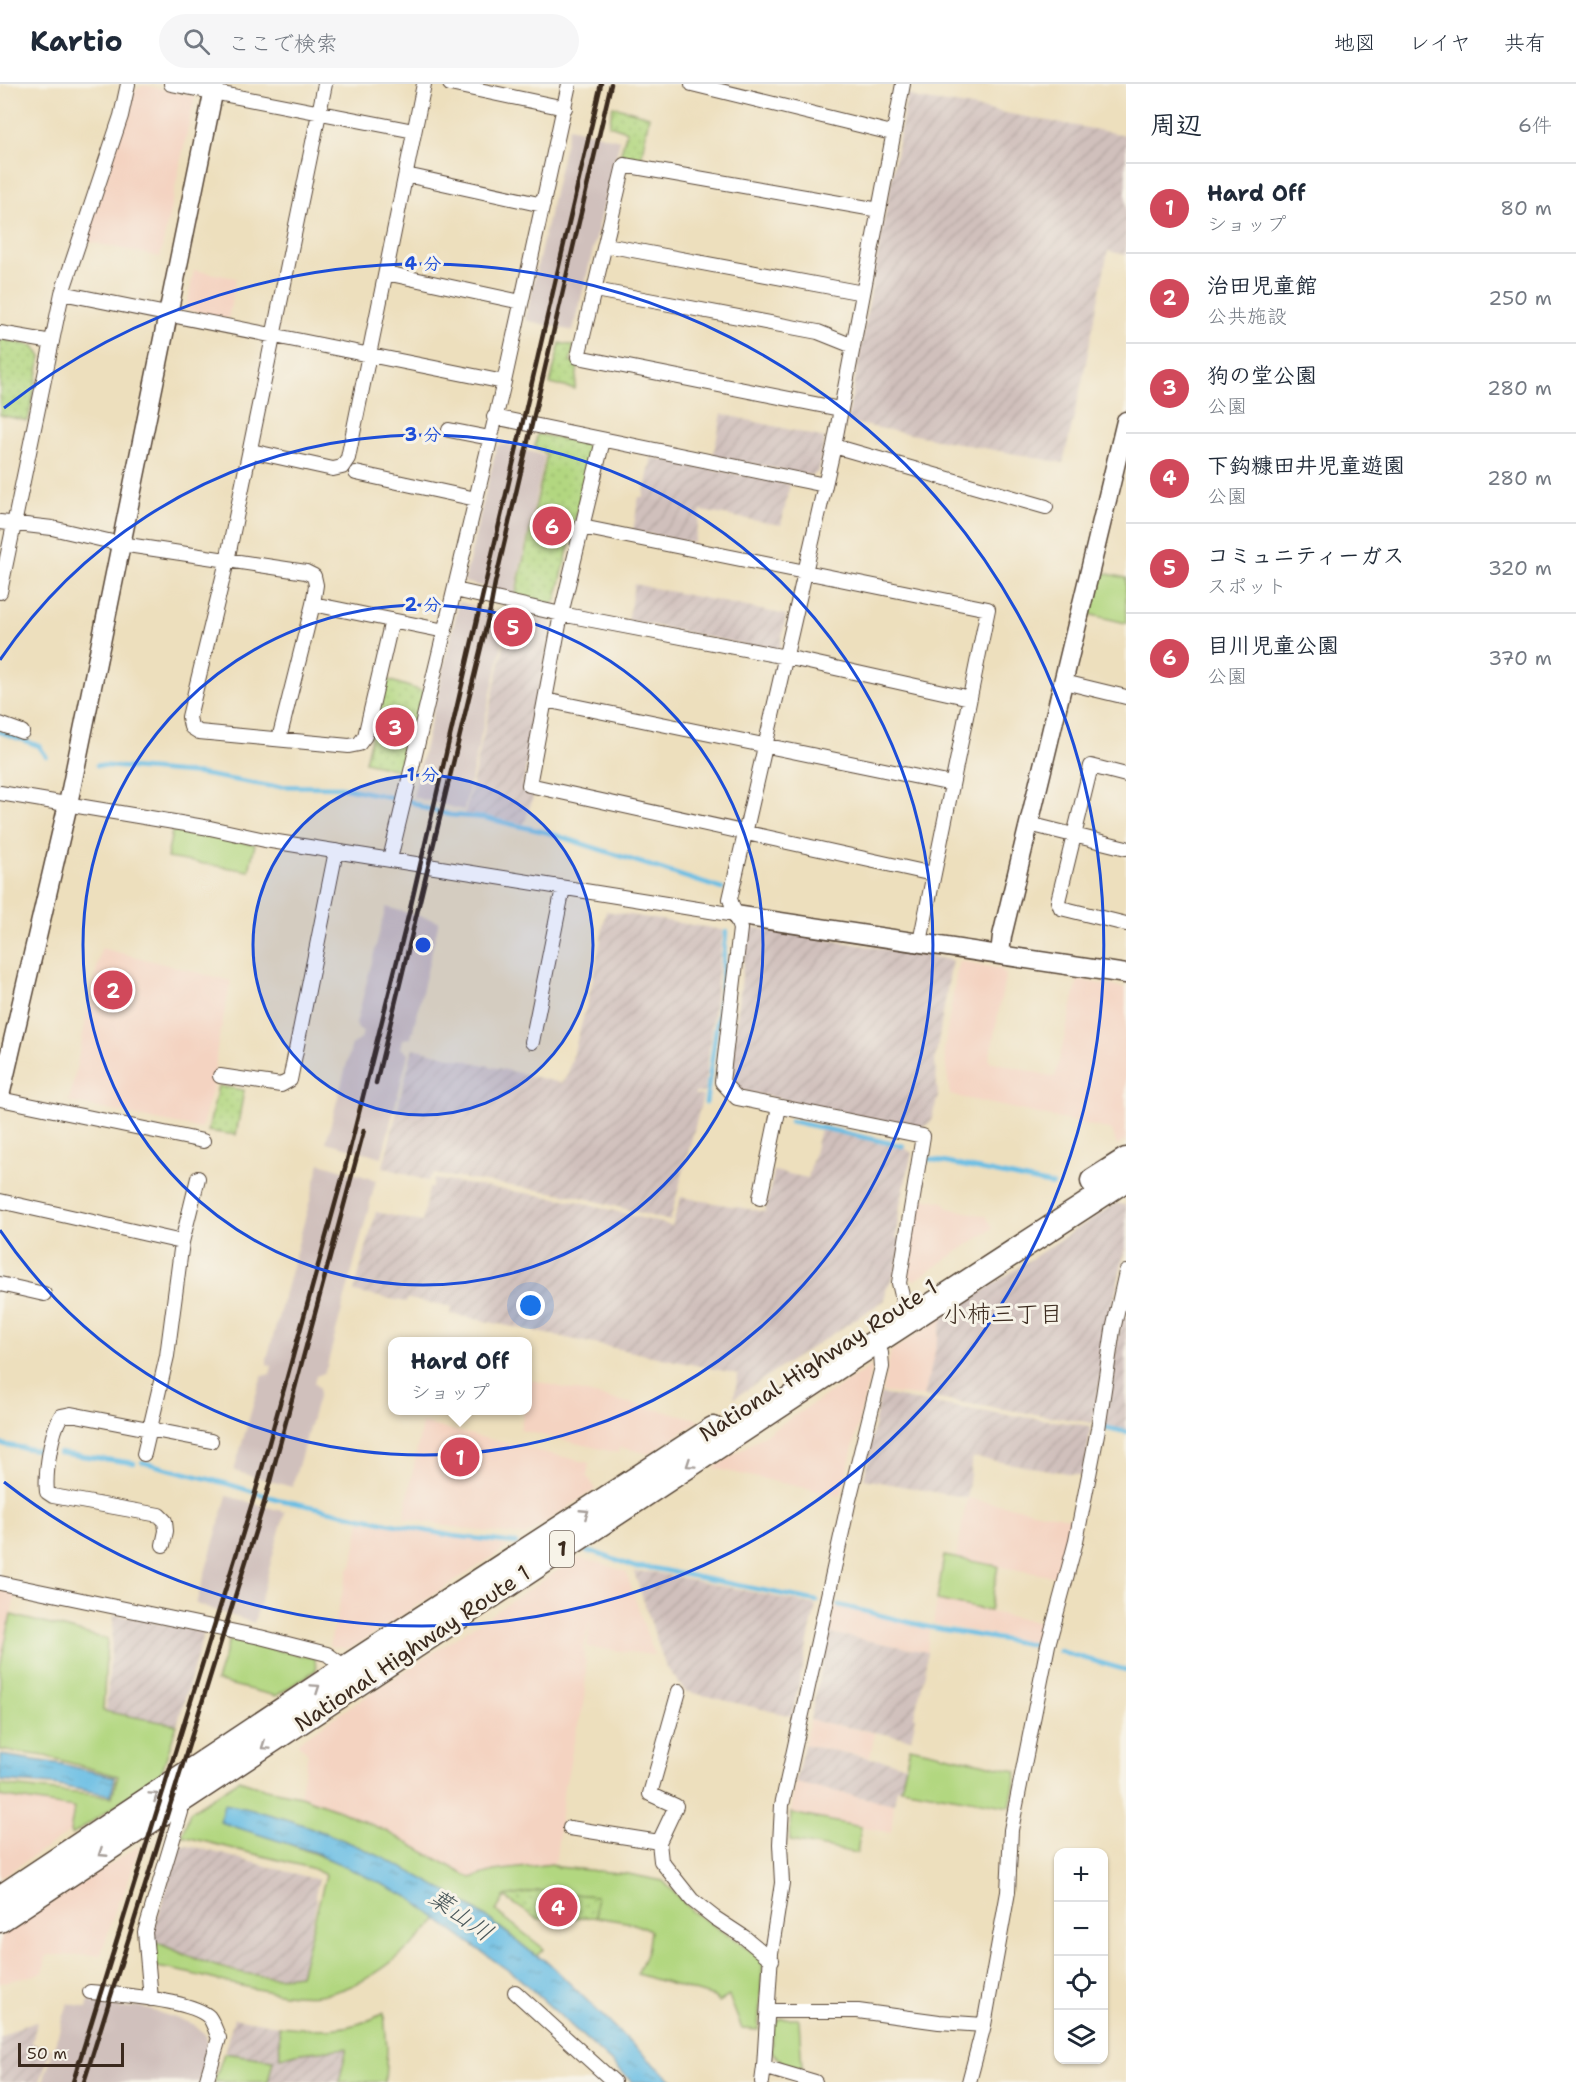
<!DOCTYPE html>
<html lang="ja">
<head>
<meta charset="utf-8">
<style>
	body { margin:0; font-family:"Shantell Sans","Klee One",sans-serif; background:#f6f6f7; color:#1f2937 }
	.controls { position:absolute; right:18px; bottom:18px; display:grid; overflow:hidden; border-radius:12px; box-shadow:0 2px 4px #0004 }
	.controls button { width:54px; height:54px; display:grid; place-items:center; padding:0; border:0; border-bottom:2px solid #e0e1e3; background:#fff; color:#1f2937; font:30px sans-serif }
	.scale { position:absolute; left:18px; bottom:15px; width:106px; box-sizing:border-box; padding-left:6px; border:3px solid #3b2a1e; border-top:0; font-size:16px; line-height:21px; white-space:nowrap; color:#3b2a1e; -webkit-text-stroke:4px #f7f3e8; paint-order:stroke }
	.you { position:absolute; left:531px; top:1222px; width:21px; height:21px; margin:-15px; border:4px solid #fff; border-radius:50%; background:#1a73e8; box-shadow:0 0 0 9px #1a73e833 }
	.badge { display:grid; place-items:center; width:39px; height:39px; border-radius:50%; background:#d1495b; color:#fff; font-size:20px; font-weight:700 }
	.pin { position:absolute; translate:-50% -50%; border:3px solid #fff; box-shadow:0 2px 6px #0006 }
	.popup { position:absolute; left:388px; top:1253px; width:144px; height:78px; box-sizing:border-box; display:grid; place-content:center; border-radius:12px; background:#fff; filter:drop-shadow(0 2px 4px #0005); font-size:20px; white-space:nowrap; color:#747a83 }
	.popup b { font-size:22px; color:#1f2937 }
	.popup::after { content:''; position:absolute; left:50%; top:100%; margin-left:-12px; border:12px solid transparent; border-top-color:#fff }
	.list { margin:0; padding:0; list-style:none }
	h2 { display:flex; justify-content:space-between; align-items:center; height:78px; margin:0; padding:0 24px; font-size:26px }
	h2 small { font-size:20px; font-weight:400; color:#747a83 }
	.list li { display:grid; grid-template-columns:39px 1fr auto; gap:18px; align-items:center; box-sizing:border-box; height:90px; padding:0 24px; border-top:2px solid #e0e1e3 }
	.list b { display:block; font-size:22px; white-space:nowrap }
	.list p { margin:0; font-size:20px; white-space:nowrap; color:#747a83 }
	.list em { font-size:20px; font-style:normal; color:#747a83 }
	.icon { flex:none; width:33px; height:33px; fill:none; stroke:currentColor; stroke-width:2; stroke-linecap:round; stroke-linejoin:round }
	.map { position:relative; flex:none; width:1126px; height:1998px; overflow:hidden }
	header { display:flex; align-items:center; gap:36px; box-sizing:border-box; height:84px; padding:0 30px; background:#fff; border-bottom:2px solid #e0e1e3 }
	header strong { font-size:28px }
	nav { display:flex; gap:33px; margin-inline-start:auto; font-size:21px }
	.search { width:420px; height:54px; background:#f6f6f7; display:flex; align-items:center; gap:15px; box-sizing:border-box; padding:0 21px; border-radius:33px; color:#747a83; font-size:22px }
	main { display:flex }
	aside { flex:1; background:#fff }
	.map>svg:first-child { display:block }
</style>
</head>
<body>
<header>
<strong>Kartio</strong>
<div class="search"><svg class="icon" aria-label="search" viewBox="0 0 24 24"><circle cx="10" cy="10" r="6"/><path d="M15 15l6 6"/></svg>ここで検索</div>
<nav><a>地図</a><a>レイヤ</a><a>共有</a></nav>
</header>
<main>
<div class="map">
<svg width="1126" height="1998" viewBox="0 0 1126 1998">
	<defs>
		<pattern id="industrial-furrows" width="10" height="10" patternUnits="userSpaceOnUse" patternTransform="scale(1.5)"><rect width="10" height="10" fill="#d0c0bc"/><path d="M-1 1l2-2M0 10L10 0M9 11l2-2" fill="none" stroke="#b4a5a1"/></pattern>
		<pattern id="park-dots" width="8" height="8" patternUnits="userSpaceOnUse" patternTransform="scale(1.5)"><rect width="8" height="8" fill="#b2d780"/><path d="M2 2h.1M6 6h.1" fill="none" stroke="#9ab96e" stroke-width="1.8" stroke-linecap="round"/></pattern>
		<pattern id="water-ripples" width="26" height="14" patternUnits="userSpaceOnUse" patternTransform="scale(1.5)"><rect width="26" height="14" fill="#67bde4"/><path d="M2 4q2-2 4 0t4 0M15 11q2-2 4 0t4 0" fill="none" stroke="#569ab8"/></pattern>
	</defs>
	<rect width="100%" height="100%" fill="#f7f3e8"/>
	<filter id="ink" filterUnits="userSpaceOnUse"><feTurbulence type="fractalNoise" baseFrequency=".0167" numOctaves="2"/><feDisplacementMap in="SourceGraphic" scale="12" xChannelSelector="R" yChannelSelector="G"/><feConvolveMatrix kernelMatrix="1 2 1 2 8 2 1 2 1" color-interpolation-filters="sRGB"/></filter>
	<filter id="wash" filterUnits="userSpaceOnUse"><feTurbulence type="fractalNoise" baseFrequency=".008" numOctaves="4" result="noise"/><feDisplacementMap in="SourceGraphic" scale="24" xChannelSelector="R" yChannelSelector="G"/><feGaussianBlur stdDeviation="1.35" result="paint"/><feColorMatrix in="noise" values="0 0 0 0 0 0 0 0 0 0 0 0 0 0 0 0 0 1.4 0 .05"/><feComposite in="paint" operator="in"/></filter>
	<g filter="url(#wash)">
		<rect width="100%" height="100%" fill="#eddfbd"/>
		<!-- built -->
		<path fill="#f4d3c1" d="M 144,1 L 195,12 L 160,173 L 85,157 L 134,7 Z
			M 194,186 L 236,194 L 228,235 L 186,226 Z
			M 101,864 L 231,897 L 217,964 L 214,1000 L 201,1045 L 69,1018 Z
			M 961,877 L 1002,885 L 1002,888 L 1006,889 L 989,977 L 1055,993 L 1078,896 L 1126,904 L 1126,1056 L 1117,1062 L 1112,1046 L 950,1011 L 944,966 L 958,880 Z
			M 922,1114 L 944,1118 L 948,1124 L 986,1132 L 993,1144 L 914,1197 L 908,1191 L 907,1184 L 915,1137 Z
			M 943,1233 L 924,1313 L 882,1308 L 891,1267 Z
			M 873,1281 L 841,1412 L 713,1384 Z
			M 531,1296 L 701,1336 L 649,1370 L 620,1363 L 618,1369 L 520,1346 L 524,1327 L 528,1326 L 528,1311 Z
			M 422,1339 L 589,1379 L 587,1392 L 596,1405 L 525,1452 L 471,1446 L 404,1434 Z
			M 967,1414 L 1074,1435 L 1060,1494 L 956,1474 Z
			M 360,1437 L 509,1462 L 350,1565 L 329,1562 L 349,1483 L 352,1483 Z
			M 577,1474 L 601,1479 L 626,1488 L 654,1571 L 587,1563 L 591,1534 L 584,1563 L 586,1588 L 584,1621 L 576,1647 L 566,1698 L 564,1701 L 556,1775 L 552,1780 L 494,1787 L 471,1794 L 388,1748 L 339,1726 L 300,1712 L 308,1669 L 297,1658 Z
			M 0,1506 L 16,1509 L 0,1579 Z
			M 937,1516 L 1049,1541 L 1044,1560 L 933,1540 Z
			M 835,1522 L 929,1546 L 927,1568 L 829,1549 Z
			M 810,1636 L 875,1649 L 870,1673 L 804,1661 Z
			M 795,1699 L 894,1720 L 891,1749 L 791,1729 Z
			M 0,1712 L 75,1724 L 70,1748 L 0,1794 Z
			M 140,1761 L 122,1815 L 119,1814 L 101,1871 L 50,1871 L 46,1873 L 43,1889 L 0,1899 L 0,1852 Z"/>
		<!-- industrial -->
		<path fill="url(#industrial-furrows)" d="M 907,10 L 918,15 L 961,21 L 1126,51 L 1126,171 L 1108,167 L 1082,298 L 1063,379 L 847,338 Z
			M 722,330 L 825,354 L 818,388 L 812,392 L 713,372 Z
			M 652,373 L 790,400 L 781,441 L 701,427 L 694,459 L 633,447 L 639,413 L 643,413 Z
			M 634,500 L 786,531 L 780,563 L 772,567 L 628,536 Z
			M 522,528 L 547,534 L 551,539 L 523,702 L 532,704 L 533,714 L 524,740 L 487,732 L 465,730 L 506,553 L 517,555 Z
			M 606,827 L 723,846 L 704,1009 L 695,1009 L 695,1011 L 703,1012 L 670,1137 L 577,1112 L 434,1090 L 430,1093 L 428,1097 L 383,1083 L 413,964 L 561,999 L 567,993 L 591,905 Z
			M 751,843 L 952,876 L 935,976 L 938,1013 L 930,1039 L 919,1045 L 738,1006 L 730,994 L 747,848 Z
			M 821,1041 L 905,1060 L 905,1064 L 912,1069 L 900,1121 L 896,1154 L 903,1155 L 896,1187 L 886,1206 L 885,1216 L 734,1314 L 738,1290 L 451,1230 L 452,1223 L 408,1215 L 406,1218 L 354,1208 L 376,1128 L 422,1138 L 429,1104 L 432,1104 L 434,1095 L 576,1117 L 672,1142 L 681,1113 L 765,1128 L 774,1087 L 808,1094 Z
			M 1116,1119 L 1126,1121 L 1126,1161 L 1113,1221 L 1093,1339 L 924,1313 L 943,1233 Z
			M 1121,1232 L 1126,1233 L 1126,1346 L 1103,1341 Z
			M 880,1310 L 980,1327 L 1091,1342 L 1084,1392 L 972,1373 L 967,1414 L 864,1395 Z
			M 634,1488 L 653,1488 L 816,1521 L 792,1632 L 685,1607 L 665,1581 Z
			M 114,1530 L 204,1548 L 177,1641 L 106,1627 Z
			M 829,1549 L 927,1568 L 925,1589 L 914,1632 L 916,1633 L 911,1655 L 810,1636 Z
			M 804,1661 L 907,1681 L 902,1705 L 897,1704 L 894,1720 L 795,1699 Z
			M 179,1761 L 199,1764 L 319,1796 L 315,1810 L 316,1821 L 300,1891 L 288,1893 L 248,1890 L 191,1874 L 152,1856 L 152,1852 Z
			M 234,1934 L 279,1942 L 280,1974 L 301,1969 L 347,1964 L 339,1998 L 268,1998 L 272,1976 L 224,1969 Z
			M 37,1938 L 32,1959 L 51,1965 L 40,1998 L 0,1998 L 0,1954 L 23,1941 Z"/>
		<!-- railway -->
		<path fill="#d0c0bc" d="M 569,43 L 620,56 L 573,247 L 525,236 Z
			M 497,361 L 509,361 L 545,372 L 514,511 L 464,498 Z
			M 459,518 L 509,531 L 464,726 L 413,713 Z
			M 386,823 L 439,837 L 411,954 L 403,955 L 401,964 L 408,970 L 382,1073 L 326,1058 L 352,960 L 361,955 L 363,948 L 358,945 L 356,940 Z
			M 320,1079 L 376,1096 L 327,1282 L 324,1289 L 316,1292 L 314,1299 L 319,1304 L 319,1310 L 292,1403 L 234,1387 L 260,1297 L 262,1292 L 270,1290 L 272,1282 L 267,1280 L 267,1275 Z
			M 227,1412 L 285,1428 L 254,1539 L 196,1520 Z
			M 89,1916 L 122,1924 L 138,1922 L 191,1939 L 206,1951 L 208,1969 L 199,1998 L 43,1998 L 68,1919 L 87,1924 Z"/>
		<!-- grass -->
		<path fill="#b2d780" stroke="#76804f" stroke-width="1.5" d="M 1099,488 L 1126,494 L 1126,539 L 1088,530 Z
			M 172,747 L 255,760 L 249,787 L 167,774 Z
			M 944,1472 L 998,1482 L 990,1527 L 937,1516 Z
			M 11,1531 L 107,1555 L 103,1627 L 177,1641 L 161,1690 L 72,1751 L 70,1748 L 74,1724 L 0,1712 L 0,1701 L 112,1713 L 118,1692 L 45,1672 L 0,1666 L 0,1583 Z
			M 229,1556 L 315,1574 L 316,1586 L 276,1612 L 216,1597 Z
			M 910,1663 L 1017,1687 L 1010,1723 L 901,1704 Z
			M 239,1696 L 266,1705 L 300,1712 L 339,1726 L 388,1748 L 471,1794 L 494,1787 L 552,1780 L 558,1783 L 628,1790 L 663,1797 L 693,1828 L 763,1875 L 758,1946 L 742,1945 L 729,1912 L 719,1918 L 714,1913 L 637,1890 L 647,1868 L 650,1847 L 632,1839 L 596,1833 L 596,1814 L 538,1807 L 504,1814 L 496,1827 L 544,1865 L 536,1872 C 515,1855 493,1837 470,1822 C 397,1777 309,1735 224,1720 L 221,1738 L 289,1760 L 349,1783 L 409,1813 L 438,1835 C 407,1868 366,1905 319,1911 C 290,1914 257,1905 228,1899 C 204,1893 181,1886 156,1883 L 152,1856 C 197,1877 250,1899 300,1891 L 326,1791 L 311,1784 L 182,1752 L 190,1728 Z
			M 791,1729 L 861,1743 L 857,1769 L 790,1757 Z
			M 384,1929 L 387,1964 L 385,1998 L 339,1998 L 347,1964 L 301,1969 L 280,1974 L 279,1942 C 318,1946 348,1949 384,1929 Z
			M 781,1934 L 798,1934 L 799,1936 L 802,1985 L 784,1980 L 771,1967 L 774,1940 Z
			M 224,1969 L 273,1976 L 268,1998 L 214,1998 Z"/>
		<!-- park -->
		<path fill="url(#park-dots)" stroke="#76804f" stroke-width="1.5" d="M 613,22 L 649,32 L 641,76 L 620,72 L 627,47 L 609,41 Z
			M 0,255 L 34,262 L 41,273 L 28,337 L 0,331 Z
			M 560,259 L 574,262 L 570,278 L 578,281 L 575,305 L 550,300 Z
			M 537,350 L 588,360 L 592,365 L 556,516 L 551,520 L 515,513 L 547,371 L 535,363 Z
			M 385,595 L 425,608 L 406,688 L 365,678 Z
			M 218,1002 L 244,1006 L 236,1051 L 208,1047 Z
			M 538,1807 L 596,1812 L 596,1833 L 537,1835 L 504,1813 Z"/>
		<!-- water -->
		<path fill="url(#water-ripples)" stroke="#517481" stroke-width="1.5" d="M 0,1671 L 61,1680 L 115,1693 L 111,1711 L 53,1701 L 0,1697 Z
			M 224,1720 C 308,1735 399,1777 471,1823 C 494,1838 515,1855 536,1872 L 548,1878 L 625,1954 L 674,1998 L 633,1998 L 519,1894 L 447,1843 L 409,1813 L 314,1768 L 220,1738 Z"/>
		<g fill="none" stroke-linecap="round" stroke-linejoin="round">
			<!-- stream -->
			<path stroke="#67bde4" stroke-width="4.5" d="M 0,648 L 39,662 L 46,672
				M 97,681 L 200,690 L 269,702 L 341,703 L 399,715
				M 410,717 L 424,724 L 450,731 L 485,734 L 549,749 L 722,805
				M 706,1019 L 719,923 L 726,848
				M 791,1037 L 903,1062
				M 929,1075 L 1053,1101
				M 1104,1343 L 1126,1348
				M 0,1360 L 43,1367
				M 59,1369 L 134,1379
				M 142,1378 L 228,1400 L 277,1415 L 392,1440 L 453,1452 L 516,1459
				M 587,1468 L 594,1468 L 635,1483 L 653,1484 L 817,1517
				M 839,1521 L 928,1543 L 1040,1562
				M 1059,1567 L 1126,1586"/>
		</g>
	</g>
	<g filter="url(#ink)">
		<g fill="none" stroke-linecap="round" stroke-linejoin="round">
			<defs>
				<path id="minor" d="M 171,0 L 414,47
					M 325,0 L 227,477 L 189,633 L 191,643 L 199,648 L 349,662 L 359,660 L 365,652 L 392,536
					M 450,0 L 565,24
					M 692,0 L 892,49
					M 903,0 L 834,362 L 730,815 L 740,845 L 722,998 L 737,1014 L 923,1052 L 899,1199 L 904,1220
					M 406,91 L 543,121
					M 606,161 L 863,209
					M 386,189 L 521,218
					M 595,206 L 818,248 L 853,262
					M 62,209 L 504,298
					M 0,249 L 52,258
					M 840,325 L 578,273 L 624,81 L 879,126
					M 494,333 L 825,401
					M 449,346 L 490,354
					M 603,356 L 561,530 L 529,701 L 933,790
					M 834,362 L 1046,423
					M 251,367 L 333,385 L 342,383 L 348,374 L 424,0
					M 356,389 L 476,415
					M 0,438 L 52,444 L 121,460 L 306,488 L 314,492 L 316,501 L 313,520 L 279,655
					M 582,443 L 988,525 L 920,858
					M 455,506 L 561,530 L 786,573 L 970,614
					M 0,508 L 62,209 L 121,32 L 128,0
					M 313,520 L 445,547
					M 1064,598 L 1126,613
					M 545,616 L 952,700
					M 0,640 L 22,648
					M 1126,691 L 1091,682 L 1058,817 L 1061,824 L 1126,840
					M 0,709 L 210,744 L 265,756 L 735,831
					M 1029,740 L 1126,764
					M 390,775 L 504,298 L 569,0
					M 532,958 L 563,804
					M 220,992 L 281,1001 L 290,996 L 336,767
					M 0,1015 L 203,1057
					M 760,1114 L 779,1023
					M 0,1117 L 182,1158 L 167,1272 L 144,1370
					M 182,1158 L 198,1094
					M 0,1200 L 44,1210
					M 163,1461 L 166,1447 L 165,1437 L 159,1431 L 53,1412 L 47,1408 C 45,1389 51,1348 61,1332 L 71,1330 L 211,1357
					M 0,1499 L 260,1553 L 327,1570 L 349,1586
					M 679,1607 L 650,1710 L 676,1722 L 659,1758 L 661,1777 L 692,1816 L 715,1834 L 744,1853 L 772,1876
					M 570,1744 L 659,1758
					M 90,1908 C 116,1910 192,1916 209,1933 C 213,1938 216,1948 219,1954 L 206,1998
					M 515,1908 L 614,1998
					M 151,1915 L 145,1848 L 181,1728 L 178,1720
					M 768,1927 L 858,1927 L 939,1938 L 984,1941
					M 764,1983 L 815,1998
					M 762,1998 L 764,1983 L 771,1869 L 782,1799 L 780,1760 L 782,1721 L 849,1416 L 882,1283 L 881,1269 L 874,1259
					M 969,1998 L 984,1941 L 1008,1808 L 1011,1746 L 1048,1561 L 1076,1457 L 1098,1345 L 1113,1246 L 1126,1188"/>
				<path id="tertiary" d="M 735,831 L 1126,890
					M 1000,870 L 1002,852 L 1126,337
					M 0,1012 L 68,720 L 215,0"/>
				<path id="trunk" d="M 1093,1097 L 1126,1076
					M 0,1814 L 347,1583 L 713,1345
					M 0,1836 L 874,1259 L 1126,1095"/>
			</defs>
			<!-- minor casing -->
			<use href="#minor" stroke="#564536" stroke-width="16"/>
			<!-- tertiary casing -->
			<use href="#tertiary" stroke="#564536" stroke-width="21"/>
			<!-- trunk casing -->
			<use href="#trunk" stroke="#564536" stroke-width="27"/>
			<!-- minor -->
			<use href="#minor" stroke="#fff" stroke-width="14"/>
			<!-- tertiary -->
			<use href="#tertiary" stroke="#fff" stroke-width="18"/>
			<!-- trunk -->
			<use href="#trunk" stroke="#fff" stroke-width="24"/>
			<!-- rail -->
			<path stroke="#3b2a1e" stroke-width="4.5" d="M 376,999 L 490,526 L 495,499 L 611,0
				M 73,1998 L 254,1413 L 345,1084 L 410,825 L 601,0
				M 84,1998 L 265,1416 L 364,1046"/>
		</g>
		<!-- one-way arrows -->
		<defs><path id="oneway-chevron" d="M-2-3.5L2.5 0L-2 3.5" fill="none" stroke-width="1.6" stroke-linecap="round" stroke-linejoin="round" transform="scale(1.5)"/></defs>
		<g stroke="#a79f9a">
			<use href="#oneway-chevron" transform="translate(690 1380) rotate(146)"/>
			<use href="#oneway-chevron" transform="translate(585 1429) rotate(-33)"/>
			<use href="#oneway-chevron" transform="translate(316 1604) rotate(-34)"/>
			<use href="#oneway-chevron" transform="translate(265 1662) rotate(146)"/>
			<use href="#oneway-chevron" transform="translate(154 1712) rotate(-34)"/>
			<use href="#oneway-chevron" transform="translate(102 1769) rotate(147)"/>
		</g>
	</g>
	<!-- distance rings -->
	<circle cx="423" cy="861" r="170" fill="#1d4ed8" fill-opacity=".12"/>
	<g fill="none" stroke="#1d4ed8" stroke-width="3">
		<circle cx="423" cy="861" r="170"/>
		<circle cx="423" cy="861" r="340"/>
		<path d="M0 576A510 510 0 1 1 0 1146"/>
		<path d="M4 324A681 681 0 1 1 4 1398"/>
	</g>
	<g text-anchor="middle" stroke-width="6" stroke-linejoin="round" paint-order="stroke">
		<!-- shield labels -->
		<rect fill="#f7f3e8" stroke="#73665b" stroke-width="1.5" x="550" y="1447" width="24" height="36" rx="4.5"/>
		<g font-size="21" font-weight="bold" fill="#3b2a1e">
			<text x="562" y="1472">1</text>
		</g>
		<!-- street labels -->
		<g font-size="22" fill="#3b2a1e" stroke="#f7f3e8">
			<text transform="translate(818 1276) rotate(-33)" y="8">National Highway Route 1</text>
			<text transform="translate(412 1564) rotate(-34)" y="8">National Highway Route 1</text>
		</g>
		<!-- neighbourhood labels -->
		<g font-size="24" fill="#3b2a1e" stroke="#f7f3e8">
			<text x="1003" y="1238">小柿三丁目</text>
		</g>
		<!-- water labels -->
		<g font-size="24" font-style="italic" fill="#485659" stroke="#f7f3e8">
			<text transform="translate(461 1831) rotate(35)" y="8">葉山川</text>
		</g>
	</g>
	<circle cx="423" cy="861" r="9" fill="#1d4ed8" stroke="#f7f3e8" stroke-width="3"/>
	<g font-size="18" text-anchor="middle" font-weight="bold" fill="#1d4ed8" stroke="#f7f3e8" stroke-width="6" stroke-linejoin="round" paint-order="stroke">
		<text x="423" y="186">4 分</text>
		<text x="423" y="357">3 分</text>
		<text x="423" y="527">2 分</text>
		<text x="423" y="697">1 分</text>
	</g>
</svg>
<div class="controls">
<button>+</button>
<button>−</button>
<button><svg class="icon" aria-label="locate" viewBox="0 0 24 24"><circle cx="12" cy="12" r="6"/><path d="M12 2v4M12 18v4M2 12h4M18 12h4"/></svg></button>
<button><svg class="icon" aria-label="layers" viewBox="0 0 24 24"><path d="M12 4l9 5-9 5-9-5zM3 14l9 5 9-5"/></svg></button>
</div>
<div class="scale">50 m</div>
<div class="you"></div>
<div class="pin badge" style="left:460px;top:1373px">1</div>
<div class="popup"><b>Hard Off</b>ショップ</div>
<div class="pin badge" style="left:113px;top:906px">2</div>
<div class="pin badge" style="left:395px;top:643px">3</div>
<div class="pin badge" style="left:558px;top:1823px">4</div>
<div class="pin badge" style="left:513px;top:543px">5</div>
<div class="pin badge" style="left:552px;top:442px">6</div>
</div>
<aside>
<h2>周辺<small>6件</small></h2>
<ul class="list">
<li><span class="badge">1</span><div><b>Hard Off</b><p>ショップ</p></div><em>80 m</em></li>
<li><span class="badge">2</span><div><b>治田児童館</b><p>公共施設</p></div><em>250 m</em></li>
<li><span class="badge">3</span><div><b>狗の堂公園</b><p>公園</p></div><em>280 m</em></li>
<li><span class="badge">4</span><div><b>下鈎糠田井児童遊園</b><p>公園</p></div><em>280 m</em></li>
<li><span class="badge">5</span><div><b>コミュニティーガス</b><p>スポット</p></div><em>320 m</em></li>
<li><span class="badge">6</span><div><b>目川児童公園</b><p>公園</p></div><em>370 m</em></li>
</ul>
</aside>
</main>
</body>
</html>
